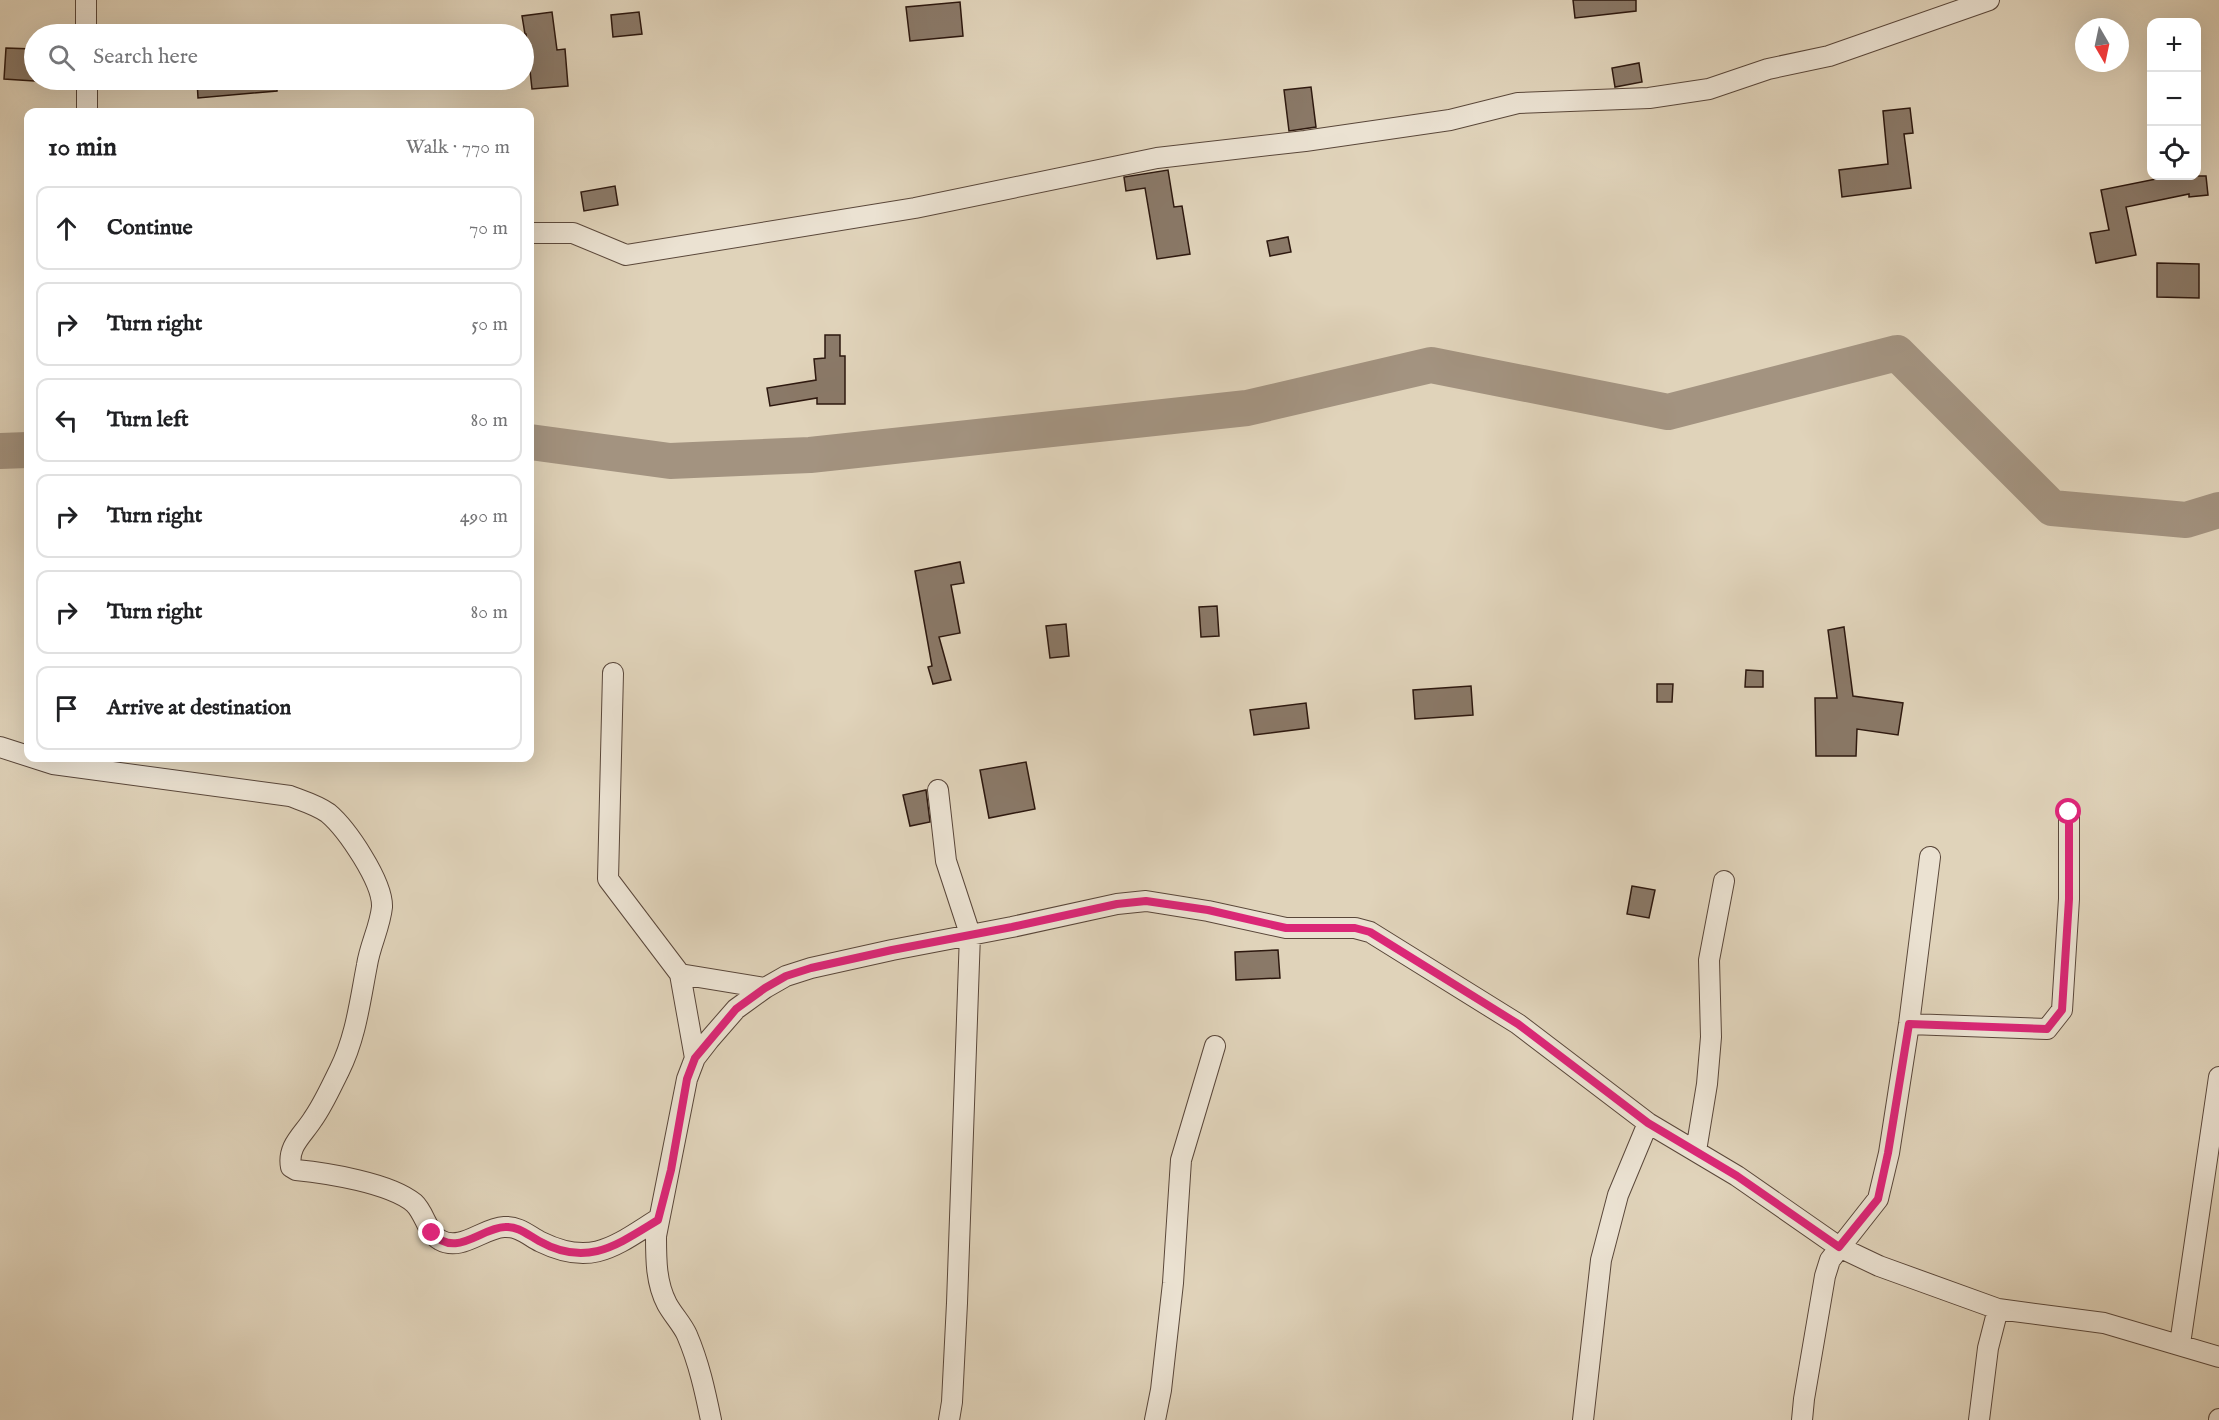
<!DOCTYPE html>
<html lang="en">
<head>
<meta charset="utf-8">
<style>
	body { margin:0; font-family:"IM FELL English",serif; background:#f2f2f2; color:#202124 }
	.controls { position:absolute; right:18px; top:18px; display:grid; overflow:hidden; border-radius:12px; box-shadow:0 6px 24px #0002 }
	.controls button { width:54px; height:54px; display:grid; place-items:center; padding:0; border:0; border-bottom:2px solid #e0e0e0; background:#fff; color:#202124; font:30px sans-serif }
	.compass { position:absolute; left:2075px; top:18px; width:54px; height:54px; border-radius:50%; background:#fff; box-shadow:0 6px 24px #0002; rotate:171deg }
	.stop { position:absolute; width:18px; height:18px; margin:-14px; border:4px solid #db2777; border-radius:50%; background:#fff }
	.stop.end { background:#db2777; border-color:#fff; box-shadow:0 2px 6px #0008 }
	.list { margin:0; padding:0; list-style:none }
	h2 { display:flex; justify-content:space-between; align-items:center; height:78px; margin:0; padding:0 24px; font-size:26px }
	h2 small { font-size:20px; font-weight:400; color:#757577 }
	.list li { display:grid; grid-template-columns:39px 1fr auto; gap:18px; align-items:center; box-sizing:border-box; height:84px; margin:0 12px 12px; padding:0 12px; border:2px solid #e0e0e0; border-radius:12px }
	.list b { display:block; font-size:22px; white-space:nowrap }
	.list em { font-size:20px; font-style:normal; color:#757577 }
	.icon { flex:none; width:33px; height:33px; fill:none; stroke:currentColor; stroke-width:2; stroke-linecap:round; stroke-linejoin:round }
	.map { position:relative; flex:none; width:2219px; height:1420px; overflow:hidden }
	.search { position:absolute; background:#fff; box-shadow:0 6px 24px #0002; left:24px; top:24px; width:510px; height:66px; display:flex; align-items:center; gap:15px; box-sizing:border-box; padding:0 21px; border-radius:33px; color:#757577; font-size:22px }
	.panel { position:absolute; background:#fff; box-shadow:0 6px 24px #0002; left:24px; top:108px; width:510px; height:654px; border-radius:12px }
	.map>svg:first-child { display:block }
</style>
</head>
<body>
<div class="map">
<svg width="2219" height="1420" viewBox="0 0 2219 1420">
	<rect width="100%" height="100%" fill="#e0d3ba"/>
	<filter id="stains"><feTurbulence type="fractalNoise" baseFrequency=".00333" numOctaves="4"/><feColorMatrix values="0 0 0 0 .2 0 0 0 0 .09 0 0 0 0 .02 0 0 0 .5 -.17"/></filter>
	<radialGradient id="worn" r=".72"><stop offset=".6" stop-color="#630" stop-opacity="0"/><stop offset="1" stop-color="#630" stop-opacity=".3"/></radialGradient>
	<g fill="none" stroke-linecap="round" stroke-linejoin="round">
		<!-- river -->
		<path stroke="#a39380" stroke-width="36" d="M 530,442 L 670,461 L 810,455 L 1247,408 L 1431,365 L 1668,412 L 1897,353 L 2052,508 L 2186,520 L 2219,510
			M 0,451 L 28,450"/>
	</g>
	<!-- building -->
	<path fill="#8a7968" stroke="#2d180f" stroke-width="1.5" d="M 1573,0 L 1636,0 L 1636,11 L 1575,18 Z
		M 960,2 L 963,36 L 910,41 L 906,7 Z
		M 552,12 L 557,50 L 565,49 L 568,86 L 532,89 L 526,34 L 525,34 L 522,16 Z
		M 639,12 L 642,34 L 613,37 L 611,15 Z
		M 6,48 L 34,49 L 34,81 L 4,79 Z
		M 1639,63 L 1642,82 L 1615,87 L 1612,68 Z
		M 197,80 L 277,80 L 277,91 L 198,98 Z
		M 1311,87 L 1316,127 L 1289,131 L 1284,90 Z
		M 1910,108 L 1913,133 L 1904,134 L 1911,188 L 1842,197 L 1839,170 L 1888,164 L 1883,111 Z
		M 1168,170 L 1174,207 L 1182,206 L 1190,254 L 1157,259 L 1145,188 L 1126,191 L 1124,177 Z
		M 2171,176 L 2206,176 L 2208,195 L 2189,197 L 2189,194 L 2126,207 L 2136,255 L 2096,263 L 2090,233 L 2109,230 L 2101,190 Z
		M 615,186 L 618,205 L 584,211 L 581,192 Z
		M 1288,237 L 1291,252 L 1270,256 L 1267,241 Z
		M 2157,263 L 2199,264 L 2199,298 L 2157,297 Z
		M 825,335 L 840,335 L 840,356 L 845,356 L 845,404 L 817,404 L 817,398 L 770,406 L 767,388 L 816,380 L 814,359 L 825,358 Z
		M 960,562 L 964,583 L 951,585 L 960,633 L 939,637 L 951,680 L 933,684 L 928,667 L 932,666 L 915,571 Z
		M 1217,606 L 1219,636 L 1201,637 L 1199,607 Z
		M 1066,624 L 1069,656 L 1050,658 L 1046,626 Z
		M 1844,627 L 1853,696 L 1903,703 L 1898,735 L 1857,729 L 1856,756 L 1816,756 L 1815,698 L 1837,698 L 1828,630 Z
		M 1746,670 L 1763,671 L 1763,687 L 1745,687 Z
		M 1657,684 L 1673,684 L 1672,702 L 1657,702 Z
		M 1471,686 L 1473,715 L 1415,719 L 1413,690 Z
		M 1306,703 L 1309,728 L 1254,735 L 1250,710 Z
		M 1026,762 L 1035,809 L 989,818 L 980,770 Z
		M 926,790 L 930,822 L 910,826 L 903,795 Z
		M 1632,886 L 1655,890 L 1649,918 L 1627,914 Z
		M 1278,950 L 1280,978 L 1236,980 L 1235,952 Z"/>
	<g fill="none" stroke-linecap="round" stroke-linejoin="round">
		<defs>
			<path id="minor" d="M 86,0 L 86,34
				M 87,80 L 87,112
				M 530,233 L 573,233 L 626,255 L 915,208 L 1157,158 L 1305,141 L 1450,120 L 1518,103 L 1649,98 L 1709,89 L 1768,69 L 1829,56 L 1989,0
				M 613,673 L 608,879 L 680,974 L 695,1058
				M 0,747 L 53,764 L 290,796 C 303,801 317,805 328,813 C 347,829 383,882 382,907 C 380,927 370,945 367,965 C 360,1001 356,1037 339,1071 C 331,1087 323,1105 313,1119 C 303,1135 287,1146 291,1167 L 296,1170 C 327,1173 390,1183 414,1203 C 425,1213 427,1233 440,1240 C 461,1252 483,1228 504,1227 C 519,1226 529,1236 541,1242 C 592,1267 615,1246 658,1219
				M 938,790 L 946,861 L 970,934 L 957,1303 L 952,1402 L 949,1420
				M 680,974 L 765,988
				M 1909,1024 L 2047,1029 L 2062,1010 L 2069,899 L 2069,812
				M 1696,1151 L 1707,1084 L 1711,1037 L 1709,960 L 1724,881
				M 2180,1344 L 2219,1077
				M 711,1420 C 705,1391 699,1363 687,1335 C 682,1324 673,1315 667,1304 C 656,1283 656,1260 656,1236 L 687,1079 L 695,1058 L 709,1040 L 736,1009 L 765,988 L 786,976 L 811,968 L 892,950 L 1012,927 L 1117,904 L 1146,901 L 1208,911 L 1286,928 L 1355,928 L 1370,932 L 1518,1024 L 1648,1123 L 1737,1176 L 1839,1247 L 1879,1266 L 1998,1309 L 2104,1323 L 2219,1357
				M 1155,1420 L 1161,1390 L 1173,1283 L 1181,1160 L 1215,1046
				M 1583,1420 L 1601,1260 L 1618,1195 L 1648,1123
				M 1802,1420 L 1804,1399 L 1825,1276 L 1830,1260 L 1878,1199 L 1889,1153 L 1909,1024 L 1930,857
				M 1979,1420 L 1988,1348 L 1998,1309
				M 2219,1420 L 2219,1419"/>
		</defs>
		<!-- minor casing -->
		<use href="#minor" stroke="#5a473a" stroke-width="22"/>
		<!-- minor -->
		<use href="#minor" stroke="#ebe2d2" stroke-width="20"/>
	</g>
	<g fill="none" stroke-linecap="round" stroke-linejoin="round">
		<!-- route -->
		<path stroke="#db2777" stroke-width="8" d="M 432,1233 C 456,1259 480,1228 505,1227 C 518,1226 528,1235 539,1241 C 587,1268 617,1245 658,1220 L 671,1170 L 687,1079 L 695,1058 L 736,1009 L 765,988 L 786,976 L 811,968 L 892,950 L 1012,927 L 1117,904 L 1146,901 L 1208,910 L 1286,928 L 1355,928 L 1370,932 L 1518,1024 L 1648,1123 L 1737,1176 L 1839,1247 L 1878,1199 L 1888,1153 L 1909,1024 L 2047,1029 L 2062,1010 L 2069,899 L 2069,812"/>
	</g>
	<rect width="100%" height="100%" filter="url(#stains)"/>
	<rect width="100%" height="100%" fill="url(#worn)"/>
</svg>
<div class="controls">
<button>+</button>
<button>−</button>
<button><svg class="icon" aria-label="locate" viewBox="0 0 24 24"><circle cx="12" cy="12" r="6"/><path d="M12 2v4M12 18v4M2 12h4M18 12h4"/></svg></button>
</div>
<svg class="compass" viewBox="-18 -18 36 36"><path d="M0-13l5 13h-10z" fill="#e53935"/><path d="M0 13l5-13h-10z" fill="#757577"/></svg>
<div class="stop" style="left:2069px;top:812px"></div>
<div class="stop end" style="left:432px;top:1233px"></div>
<div class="search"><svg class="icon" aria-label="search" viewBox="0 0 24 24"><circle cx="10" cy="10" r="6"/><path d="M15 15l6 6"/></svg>Search here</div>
<section class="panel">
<h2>10 min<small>Walk · 770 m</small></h2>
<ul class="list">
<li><svg class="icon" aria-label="ahead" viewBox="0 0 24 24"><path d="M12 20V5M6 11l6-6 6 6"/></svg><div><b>Continue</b></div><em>70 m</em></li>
<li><svg class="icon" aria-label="right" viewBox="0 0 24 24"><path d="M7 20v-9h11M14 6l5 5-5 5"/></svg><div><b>Turn right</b></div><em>50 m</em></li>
<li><svg class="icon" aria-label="left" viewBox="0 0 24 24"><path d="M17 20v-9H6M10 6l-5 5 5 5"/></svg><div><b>Turn left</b></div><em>80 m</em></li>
<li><svg class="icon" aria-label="right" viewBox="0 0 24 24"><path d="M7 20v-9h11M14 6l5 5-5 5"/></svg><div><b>Turn right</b></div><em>490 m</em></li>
<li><svg class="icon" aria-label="right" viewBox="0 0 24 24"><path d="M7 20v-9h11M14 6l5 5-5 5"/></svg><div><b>Turn right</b></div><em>80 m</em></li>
<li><svg class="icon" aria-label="arrive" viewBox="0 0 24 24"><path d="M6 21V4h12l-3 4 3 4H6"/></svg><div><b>Arrive at destination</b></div></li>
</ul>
</section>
</div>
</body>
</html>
